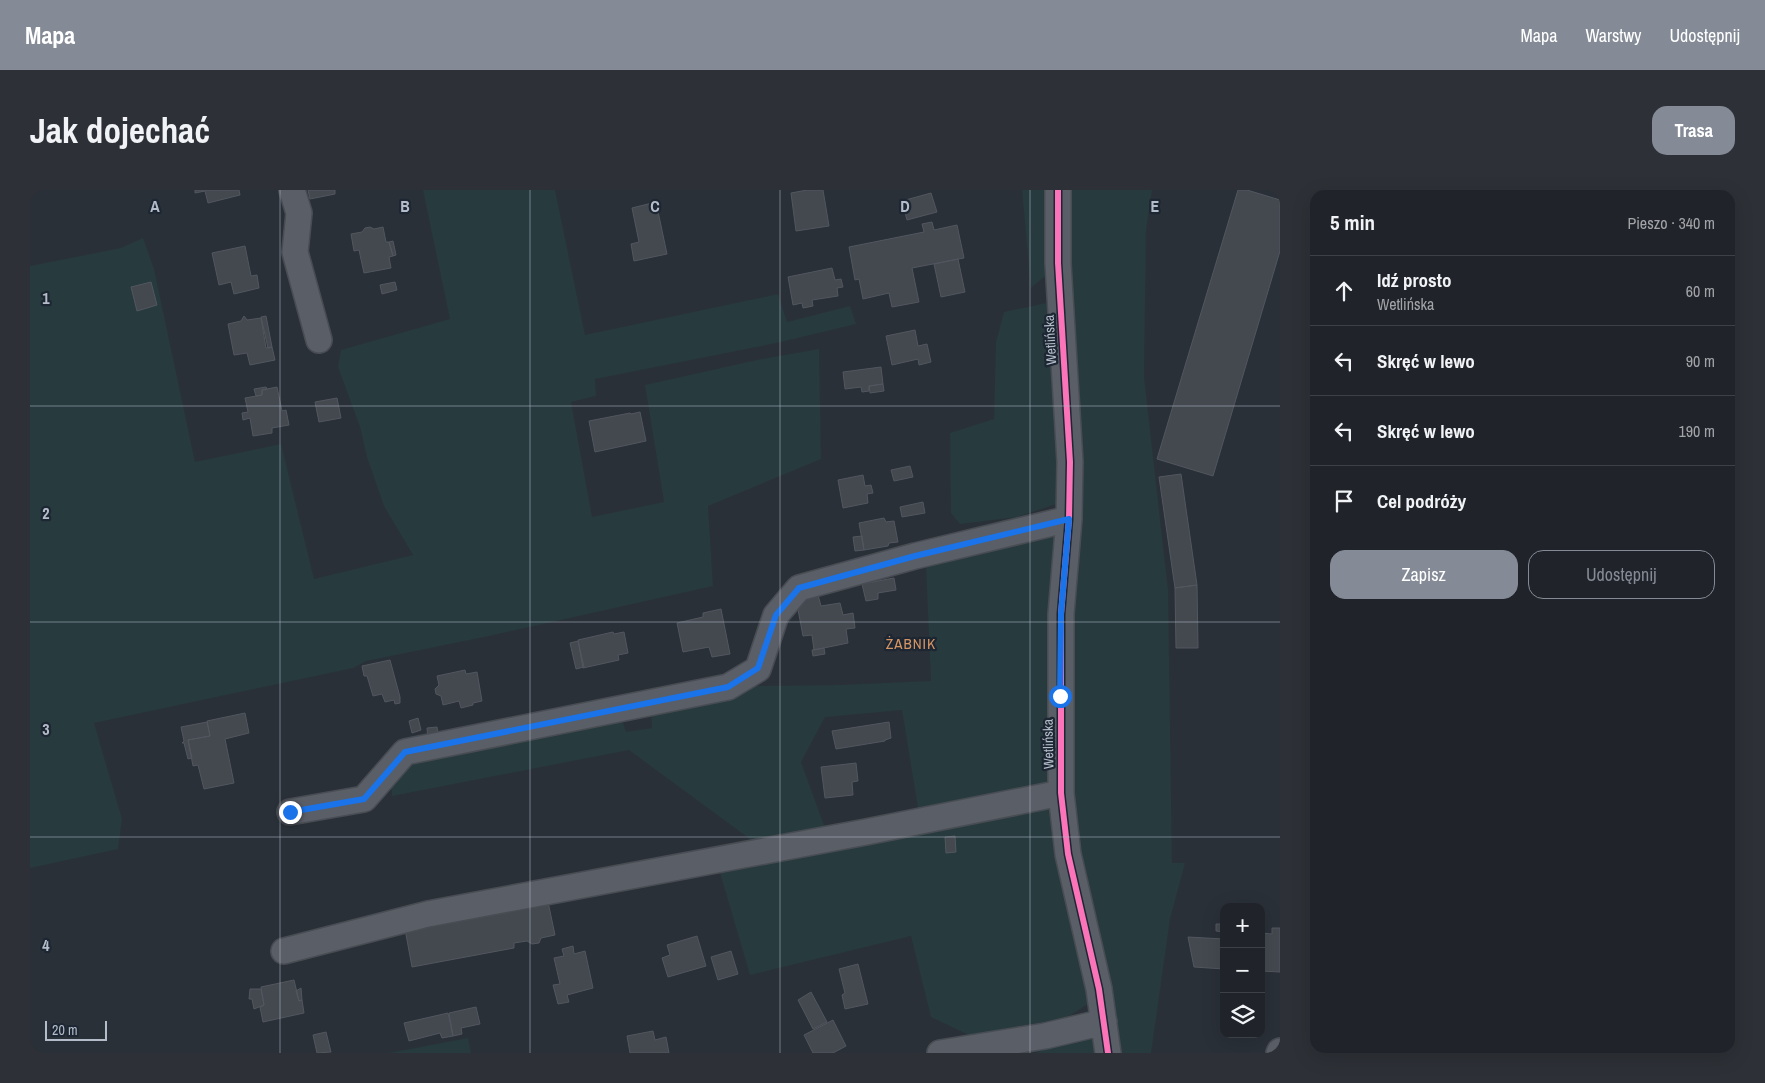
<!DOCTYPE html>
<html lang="pl">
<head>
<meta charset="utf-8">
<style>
	body { margin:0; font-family:"Archivo Narrow",sans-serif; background:#2d3036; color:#f1f3f6 }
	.controls { position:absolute; right:15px; bottom:15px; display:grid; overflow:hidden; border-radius:10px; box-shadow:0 5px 20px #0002 }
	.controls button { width:45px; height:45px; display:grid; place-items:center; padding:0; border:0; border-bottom:1px solid #3d4147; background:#20242a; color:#f1f3f6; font:25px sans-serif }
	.scale { position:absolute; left:15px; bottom:12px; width:62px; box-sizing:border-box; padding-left:5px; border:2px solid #b4bcc9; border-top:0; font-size:14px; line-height:18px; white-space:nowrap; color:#b4bcc9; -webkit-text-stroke:4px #1d2633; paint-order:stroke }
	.stop { position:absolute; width:15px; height:15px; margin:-11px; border:4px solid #1a73e8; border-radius:50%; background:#fff }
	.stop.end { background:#1a73e8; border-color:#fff; box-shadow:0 1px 5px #0008 }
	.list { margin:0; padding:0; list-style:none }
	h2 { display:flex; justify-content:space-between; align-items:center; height:65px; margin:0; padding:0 20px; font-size:21px }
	h2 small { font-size:16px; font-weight:400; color:#a2a4a8 }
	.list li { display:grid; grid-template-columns:32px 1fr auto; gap:15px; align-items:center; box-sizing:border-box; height:70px; padding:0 20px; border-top:1px solid #3d4147 }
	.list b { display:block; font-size:19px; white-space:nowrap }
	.list p { margin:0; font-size:16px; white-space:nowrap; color:#a2a4a8 }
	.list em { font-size:16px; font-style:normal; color:#a2a4a8 }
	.actions { display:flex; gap:10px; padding:15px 20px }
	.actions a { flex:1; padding:11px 0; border:1px solid #848b96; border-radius:15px; text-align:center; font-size:18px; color:#848b96 }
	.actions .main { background:#848b96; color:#fff }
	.icon { flex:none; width:28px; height:28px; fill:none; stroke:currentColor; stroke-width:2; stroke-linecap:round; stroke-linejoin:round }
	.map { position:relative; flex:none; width:1250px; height:863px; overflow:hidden; border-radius:15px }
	header { display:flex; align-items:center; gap:30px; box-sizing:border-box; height:70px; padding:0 25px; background:#848b96; color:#fff }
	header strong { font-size:24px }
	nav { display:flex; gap:28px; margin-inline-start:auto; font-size:18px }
	.intro { display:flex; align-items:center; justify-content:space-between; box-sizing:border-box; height:120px; padding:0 30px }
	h1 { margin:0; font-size:35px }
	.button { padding:12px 22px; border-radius:15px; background:#848b96; color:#fff; font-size:18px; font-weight:700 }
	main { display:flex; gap:30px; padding:0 30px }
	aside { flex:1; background:#20242a; border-radius:15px; box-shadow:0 5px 20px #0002 }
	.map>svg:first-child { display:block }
</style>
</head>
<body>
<header>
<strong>Mapa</strong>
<nav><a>Mapa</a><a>Warstwy</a><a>Udostępnij</a></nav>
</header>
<div class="intro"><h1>Jak dojechać</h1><a class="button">Trasa</a></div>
<main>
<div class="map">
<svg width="1250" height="863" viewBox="0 0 1250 863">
	<rect width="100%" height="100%" fill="#2a3038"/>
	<!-- green -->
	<path fill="#273a3e" d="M 393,0 L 525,0 L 555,145 L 748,104 L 757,132 L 820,116 L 826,134 L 751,152 L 565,189 L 566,206 L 541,212 L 562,327 L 634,312 L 615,195 L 727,170 L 789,159 L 791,269 L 678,316 L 683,396 L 459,446 L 336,471 L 323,478 L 64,533 L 92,629 L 88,659 L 0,678 L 0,76 L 91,58 L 113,48 L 124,79 L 165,272 L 251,254 L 284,389 L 383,365 L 354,316 L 337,267 L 330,237 L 308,177 L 311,160 L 420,129 Z
		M 992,0 L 1020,0 L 1021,81 L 1001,98 Z
		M 1038,0 L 1122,0 L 1116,40 L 1114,187 L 1138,400 L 1142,673 L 1155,673 L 1140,729 L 1121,863 L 1087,863 L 1049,674 L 1043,594 L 1041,167 Z
		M 1021,112 L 1032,312 L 987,327 L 930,334 L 921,323 L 920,243 L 964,229 L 966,152 L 974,122 Z
		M 1029,342 L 1022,592 L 889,624 L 872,520 L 795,527 L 771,572 L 795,638 L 724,652 L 599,560 L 362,606 L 361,588 L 381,570 L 591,527 L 596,542 L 622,538 L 621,520 L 723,496 L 809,495 L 901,491 L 896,376 Z
		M 1023,612 L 1061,812 L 1036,828 L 939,845 L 901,827 L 881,746 L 720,785 L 688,676 Z
		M 1062,844 L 1070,863 L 1005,863 Z
		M 438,848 L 441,863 L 359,863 Z"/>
	<!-- building -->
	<path fill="#444950" stroke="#52575f" d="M 165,0 L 209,0 L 210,5 L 178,13 L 175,1 L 165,3 Z
		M 278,0 L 305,0 L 305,4 L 280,9 Z
		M 777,0 L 793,0 L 799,36 L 766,41 L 761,3 Z
		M 1208,0 L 1217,0 L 1250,10 L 1250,61 L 1183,286 L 1127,269 Z
		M 901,3 L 907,22 L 877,30 L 872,11 Z
		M 626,12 L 637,64 L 604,71 L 601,54 L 609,52 L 602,18 Z
		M 902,32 L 904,40 L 927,35 L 934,68 L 882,78 L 889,112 L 862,117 L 859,103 L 833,109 L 829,89 L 825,90 L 819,57 L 894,42 L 892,34 Z
		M 340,37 L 344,39 L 353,37 L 356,52 L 359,52 L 363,66 L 359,67 L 361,78 L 334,83 L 329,60 L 324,61 L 321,44 L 332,42 L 335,38 Z
		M 363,51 L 366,65 L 363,66 L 359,52 Z
		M 215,56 L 221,86 L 227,85 L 229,98 L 204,104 L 201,92 L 189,95 L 182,63 Z
		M 928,69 L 935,102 L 911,107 L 904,74 Z
		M 802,78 L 805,90 L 811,89 L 813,97 L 807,98 L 808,106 L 782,110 L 783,116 L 773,118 L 772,113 L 763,115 L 758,87 Z
		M 121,92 L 127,115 L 107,121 L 101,97 Z
		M 365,92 L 367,100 L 352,104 L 350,95 Z
		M 214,126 L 217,130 L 231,128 L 236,158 L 242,157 L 245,170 L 220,175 L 217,163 L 204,165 L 198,134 L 211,131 Z
		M 236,126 L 242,157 L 238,158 L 231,127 Z
		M 885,140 L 888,156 L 897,154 L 901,172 L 889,175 L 888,169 L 862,175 L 856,146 Z
		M 851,177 L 853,194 L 839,196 L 839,201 L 832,202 L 831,197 L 815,199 L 813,182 Z
		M 853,194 L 854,201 L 840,203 L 839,196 Z
		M 236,197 L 237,199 L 232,200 L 232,205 L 226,206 L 224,199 Z
		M 247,197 L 252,221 L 256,220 L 259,235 L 242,238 L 242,243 L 223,246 L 220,228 L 213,230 L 212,223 L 218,222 L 215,208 L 232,205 L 232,200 Z
		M 307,208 L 311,228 L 289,232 L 285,212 Z
		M 610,222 L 616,251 L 565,262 L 559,231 L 600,223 L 601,224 Z
		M 880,276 L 883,287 L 864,291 L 861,280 Z
		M 1151,284 L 1167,395 L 1145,398 L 1129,287 Z
		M 833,285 L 835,296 L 841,295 L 843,303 L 837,304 L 838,313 L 813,318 L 808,290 Z
		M 893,312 L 895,323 L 872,327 L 870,317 Z
		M 854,328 L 856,332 L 864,331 L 868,352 L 859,353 L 858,356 L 834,360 L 829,333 Z
		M 832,346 L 834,360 L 825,361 L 823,347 Z
		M 864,388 L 866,400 L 848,403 L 848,409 L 836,411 L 832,394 Z
		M 1167,395 L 1168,458 L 1146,458 L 1145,398 Z
		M 788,405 L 791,416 L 810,413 L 813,425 L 823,423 L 825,438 L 816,439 L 818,453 L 784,460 L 782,445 L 773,446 L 766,409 Z
		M 691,419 L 700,464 L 682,467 L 679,457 L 653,462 L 647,433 L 673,427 L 673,423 Z
		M 583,442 L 584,444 L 594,442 L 598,463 L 588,465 L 589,470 L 553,478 L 548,450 Z
		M 548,451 L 554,477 L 546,479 L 540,453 Z
		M 794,458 L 795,464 L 783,466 L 782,460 Z
		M 360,470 L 370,507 L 370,513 L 365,514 L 364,510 L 355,512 L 352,504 L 343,506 L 337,486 L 334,486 L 332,476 Z
		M 435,480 L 436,484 L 447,482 L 452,511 L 443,513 L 443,515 L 431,518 L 429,511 L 413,515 L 411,506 L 406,504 L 405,499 L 409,495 L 407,486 Z
		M 215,523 L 219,543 L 195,549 L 204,593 L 174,599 L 168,575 L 163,576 L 158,550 L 180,546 L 177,531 Z
		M 388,528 L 391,540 L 382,543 L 379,531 Z
		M 177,532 L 180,546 L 158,550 L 162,568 L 158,569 L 154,553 L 152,553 L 154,551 L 151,537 Z
		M 859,532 L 861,548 L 855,550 L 855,551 L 806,559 L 802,541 Z
		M 407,537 L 409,549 L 398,551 L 397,538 Z
		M 826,573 L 828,591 L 822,592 L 823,605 L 795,608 L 791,577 Z
		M 925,646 L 926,662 L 916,663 L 915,647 Z
		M 518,712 L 525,745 L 511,748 L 509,753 L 502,754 L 497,751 L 484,753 L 484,758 L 382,777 L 375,739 Z
		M 1186,734 L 1194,734 L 1194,742 L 1186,741 Z
		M 1242,738 L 1250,738 L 1250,782 L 1231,781 L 1231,743 L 1242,744 Z
		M 667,746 L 676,776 L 638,787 L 632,768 L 640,765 L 637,755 Z
		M 1158,747 L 1194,749 L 1194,779 L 1164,777 Z
		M 543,756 L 544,764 L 555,761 L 563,798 L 537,805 L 539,812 L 528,814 L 523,795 L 530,794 L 524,768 L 534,766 L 532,759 Z
		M 701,761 L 708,784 L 688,790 L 681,767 Z
		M 828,774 L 838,814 L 815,819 L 812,805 L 815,803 L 809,779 Z
		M 264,790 L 269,811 L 272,810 L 274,823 L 233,832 L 230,817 L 234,815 L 231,797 Z
		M 271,798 L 272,810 L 269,811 L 266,801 Z
		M 220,799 L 231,799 L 234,815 L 224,819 L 222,809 L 219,809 Z
		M 781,802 L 797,832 L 783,839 L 768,810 Z
		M 446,817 L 450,834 L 431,838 L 432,844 L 423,846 L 419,823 Z
		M 418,823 L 423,846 L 412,848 L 410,843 L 379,851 L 374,833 Z
		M 803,830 L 816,856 L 803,863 L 783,863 L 774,845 Z
		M 623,841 L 625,850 L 636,847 L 639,863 L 600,863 L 597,846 Z
		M 296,842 L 301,862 L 287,863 L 283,845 Z"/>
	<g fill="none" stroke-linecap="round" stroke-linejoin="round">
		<defs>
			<path id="minor" d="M 262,0 L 269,23 L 265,62 L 289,150
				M 1028,0 L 1028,73 L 1040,272 L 1039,329 L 1031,424 L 1031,603 L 1038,664 L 1069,799 L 1078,863
				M 260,622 L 334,609 L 375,562 L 698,497 L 728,479 L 746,425 L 769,398 L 885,366 L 1039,329
				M 254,761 L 398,724 L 836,642 L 1031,603
				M 910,863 L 1015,846 L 1074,832
				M 1249,863 L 1250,861"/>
		</defs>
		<!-- minor casing -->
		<use href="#minor" stroke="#484c53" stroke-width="28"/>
		<!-- minor -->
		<use href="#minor" stroke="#5a5e66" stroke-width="25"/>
		<defs>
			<path id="cycleway" d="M 1028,0 L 1028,73 L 1040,272 L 1039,329 L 1031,424 L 1031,603 L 1038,664 L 1069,799 L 1078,863"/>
		</defs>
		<!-- cycleway casing -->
		<use href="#cycleway" stroke="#1d2633" stroke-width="9"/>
		<!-- cycleway -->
		<use href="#cycleway" stroke="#fb73b8" stroke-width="6"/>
	</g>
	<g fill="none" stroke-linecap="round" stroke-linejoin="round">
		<!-- route -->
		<path stroke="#1a73e8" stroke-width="6" d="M 260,622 L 334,609 L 375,562 L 698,497 L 728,478 L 746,425 L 769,398 L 885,366 L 1039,329 L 1031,424 L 1030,506"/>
	</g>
	<!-- grid -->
	<path fill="none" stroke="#b4bcc9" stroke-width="1" stroke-opacity="0.55" d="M 250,0 L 250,863M 500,0 L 500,863M 750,0 L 750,863M 1000,0 L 1000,863M 0,216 L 1250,216M 0,432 L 1250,432M 0,647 L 1250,647"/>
	<g text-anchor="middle" stroke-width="4.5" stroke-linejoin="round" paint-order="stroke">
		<!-- street labels -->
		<g font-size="14" fill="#b4bcc9" stroke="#1d2633">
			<text transform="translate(1020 150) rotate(-93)" y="5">Wetlińska</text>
			<text transform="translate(1018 554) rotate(-91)" y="5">Wetlińska</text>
		</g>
		<!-- neighbourhood labels -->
		<g font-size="15" letter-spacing="1" fill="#d59563" stroke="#1d2633">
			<text x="881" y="459">ŻABNIK</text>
		</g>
	</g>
	<g font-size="16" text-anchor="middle" font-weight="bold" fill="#b4bcc9" stroke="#1d2633" stroke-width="4.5" stroke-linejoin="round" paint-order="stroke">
		<text x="125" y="22">A</text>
		<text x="375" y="22">B</text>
		<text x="625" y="22">C</text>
		<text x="875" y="22">D</text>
		<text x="1125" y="22">E</text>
		<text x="16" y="114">1</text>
		<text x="16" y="329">2</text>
		<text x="16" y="545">3</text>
		<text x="16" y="761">4</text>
	</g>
</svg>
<div class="controls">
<button>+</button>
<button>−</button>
<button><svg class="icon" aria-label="layers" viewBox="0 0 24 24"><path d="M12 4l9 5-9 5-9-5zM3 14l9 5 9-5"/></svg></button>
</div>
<div class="scale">20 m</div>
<div class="stop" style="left:1030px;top:506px"></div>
<div class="stop end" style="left:260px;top:622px"></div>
</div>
<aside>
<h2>5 min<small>Pieszo · 340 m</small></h2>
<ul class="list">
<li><svg class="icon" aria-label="ahead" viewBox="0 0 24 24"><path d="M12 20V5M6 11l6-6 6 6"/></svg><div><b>Idź prosto</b><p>Wetlińska</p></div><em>60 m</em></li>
<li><svg class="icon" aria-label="left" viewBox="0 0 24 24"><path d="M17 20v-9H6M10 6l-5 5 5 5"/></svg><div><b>Skręć w lewo</b></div><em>90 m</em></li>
<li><svg class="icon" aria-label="left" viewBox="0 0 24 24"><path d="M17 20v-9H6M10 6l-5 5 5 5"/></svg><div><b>Skręć w lewo</b></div><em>190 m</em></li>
<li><svg class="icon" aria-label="arrive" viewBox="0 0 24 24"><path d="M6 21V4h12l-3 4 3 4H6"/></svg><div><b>Cel podróży</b></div></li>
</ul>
<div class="actions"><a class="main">Zapisz</a><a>Udostępnij</a></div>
</aside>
</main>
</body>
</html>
